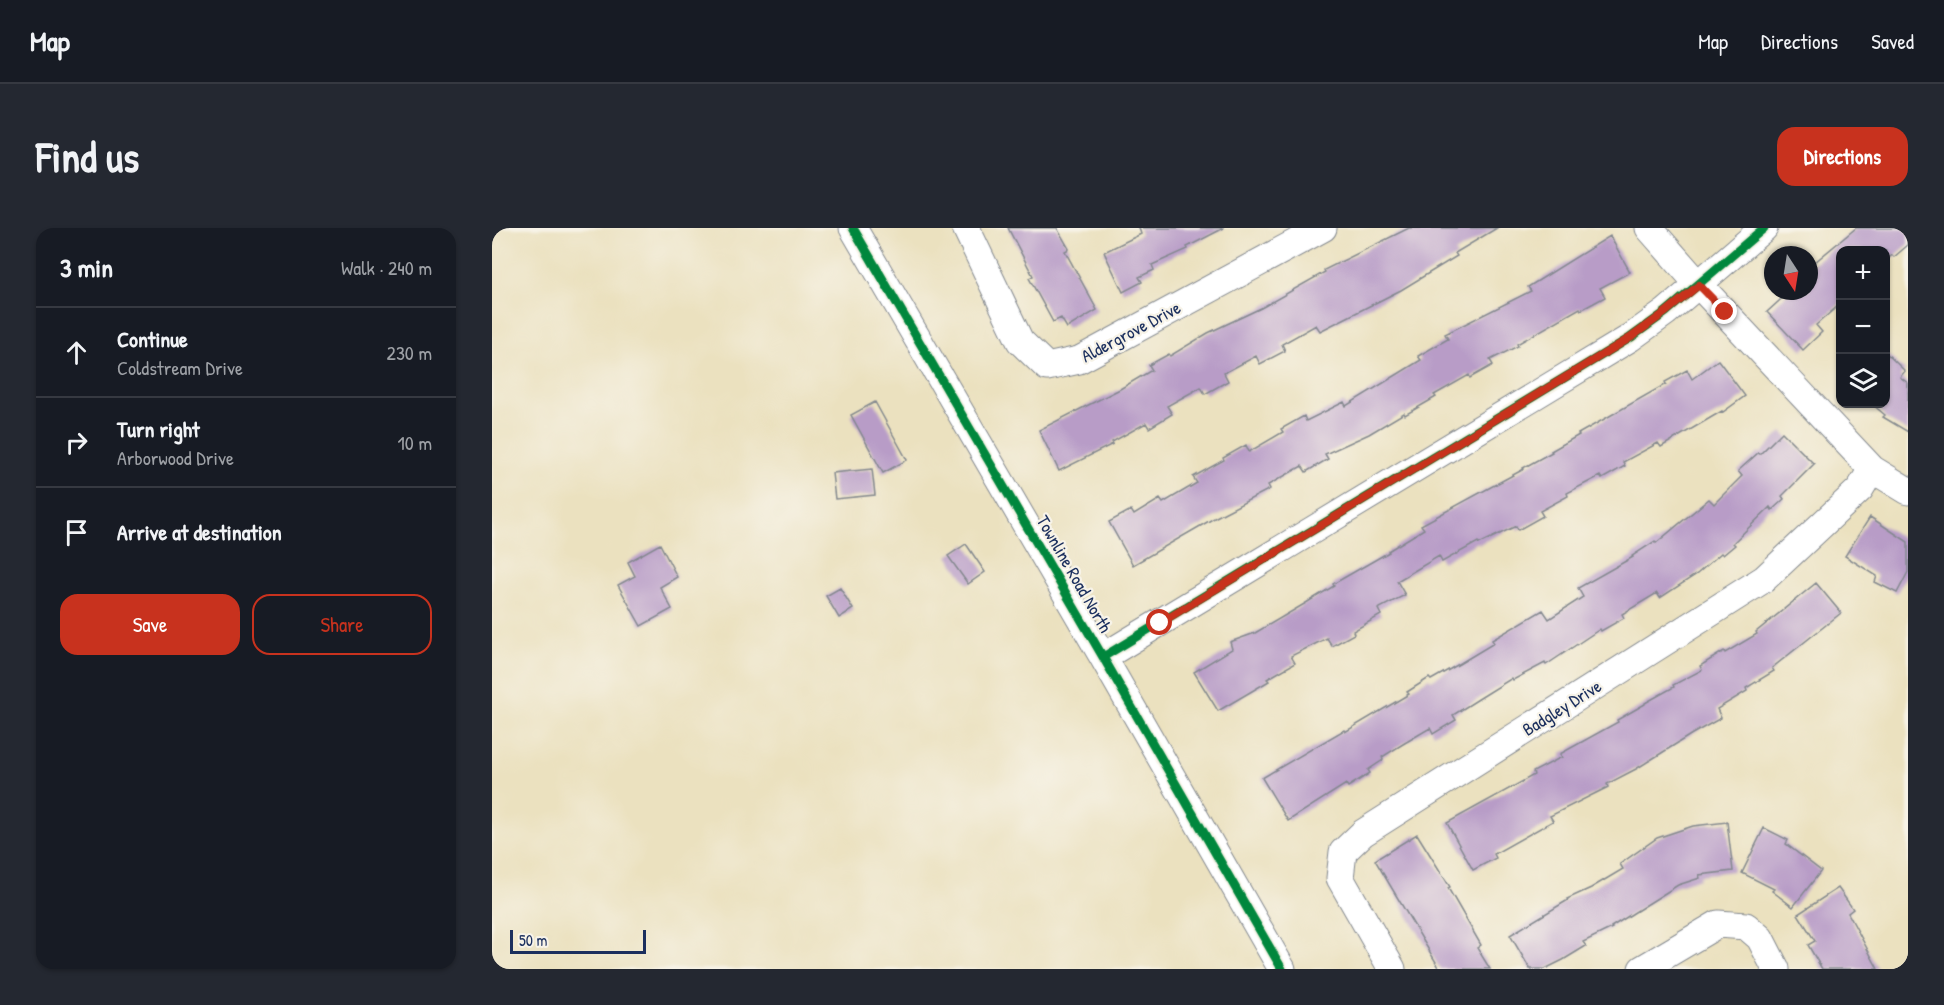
<!DOCTYPE html>
<html lang="en">
<head>
<meta charset="utf-8">
<style>
	body { margin:0; font-family:"Patrick Hand",sans-serif; background:#242831; color:#f1f3f6 }
	.controls { position:absolute; right:18px; top:18px; display:grid; overflow:hidden; border-radius:12px; box-shadow:0 2px 4px #0004 }
	.controls button { width:54px; height:54px; display:grid; place-items:center; padding:0; border:0; border-bottom:2px solid #363941; background:#171b24; color:#f1f3f6; font:30px sans-serif }
	.compass { position:absolute; left:1272px; top:18px; width:54px; height:54px; border-radius:50%; background:#171b24; box-shadow:0 2px 4px #0004; rotate:168deg }
	.scale { position:absolute; left:18px; bottom:15px; width:136px; box-sizing:border-box; padding-left:6px; border:3px solid #1b2f5e; border-top:0; font-size:16px; line-height:21px; white-space:nowrap; color:#1b2f5e; -webkit-text-stroke:4px #f7f3e8; paint-order:stroke }
	.stop { position:absolute; width:18px; height:18px; margin:-14px; border:4px solid #c8321e; border-radius:50%; background:#fff }
	.stop.end { background:#c8321e; border-color:#fff; box-shadow:0 2px 6px #0008 }
	.list { margin:0; padding:0; list-style:none }
	h2 { display:flex; justify-content:space-between; align-items:center; height:78px; margin:0; padding:0 24px; font-size:26px }
	h2 small { font-size:20px; font-weight:400; color:#9ea1a6 }
	.list li { display:grid; grid-template-columns:39px 1fr auto; gap:18px; align-items:center; box-sizing:border-box; height:90px; padding:0 24px; border-top:2px solid #363941 }
	.list b { display:block; font-size:22px; white-space:nowrap }
	.list p { margin:0; font-size:20px; white-space:nowrap; color:#9ea1a6 }
	.list em { font-size:20px; font-style:normal; color:#9ea1a6 }
	.actions { display:flex; gap:12px; padding:18px 24px }
	.actions a { flex:1; padding:14px 0; border:2px solid #c8321e; border-radius:18px; text-align:center; font-size:21px; color:#c8321e }
	.actions .main { background:#c8321e; color:#fff }
	.icon { flex:none; width:33px; height:33px; fill:none; stroke:currentColor; stroke-width:2; stroke-linecap:round; stroke-linejoin:round }
	.map { position:relative; flex:none; width:1416px; height:741px; overflow:hidden; border-radius:18px }
	header { display:flex; align-items:center; gap:36px; box-sizing:border-box; height:84px; padding:0 30px; background:#171b24; border-bottom:2px solid #363941 }
	header strong { font-size:28px }
	nav { display:flex; gap:33px; margin-inline-start:auto; font-size:21px }
	.intro { display:flex; align-items:center; justify-content:space-between; box-sizing:border-box; height:144px; padding:0 36px }
	h1 { margin:0; font-size:42px }
	.button { padding:15px 27px; border-radius:18px; background:#c8321e; color:#fff; font-size:21px; font-weight:700 }
	main { display:flex; gap:36px; padding:0 36px }
	aside { flex:1; background:#171b24; border-radius:18px; box-shadow:0 2px 4px #0004 }
	.map>svg:first-child { display:block }
</style>
</head>
<body>
<header>
<strong>Map</strong>
<nav><a>Map</a><a>Directions</a><a>Saved</a></nav>
</header>
<div class="intro"><h1>Find us</h1><a class="button">Directions</a></div>
<main>
<aside>
<h2>3 min<small>Walk · 240 m</small></h2>
<ul class="list">
<li><svg class="icon" aria-label="ahead" viewBox="0 0 24 24"><path d="M12 20V5M6 11l6-6 6 6"/></svg><div><b>Continue</b><p>Coldstream Drive</p></div><em>230 m</em></li>
<li><svg class="icon" aria-label="right" viewBox="0 0 24 24"><path d="M7 20v-9h11M14 6l5 5-5 5"/></svg><div><b>Turn right</b><p>Arborwood Drive</p></div><em>10 m</em></li>
<li><svg class="icon" aria-label="arrive" viewBox="0 0 24 24"><path d="M6 21V4h12l-3 4 3 4H6"/></svg><div><b>Arrive at destination</b></div></li>
</ul>
<div class="actions"><a class="main">Save</a><a>Share</a></div>
</aside>
<div class="map">
<svg width="1416" height="741" viewBox="0 0 1416 741">
	<rect width="100%" height="100%" fill="#f7f3e8"/>
	<filter id="ink" filterUnits="userSpaceOnUse"><feTurbulence type="fractalNoise" baseFrequency=".0167" numOctaves="2"/><feDisplacementMap in="SourceGraphic" scale="12" xChannelSelector="R" yChannelSelector="G"/><feConvolveMatrix kernelMatrix="1 2 1 2 8 2 1 2 1" color-interpolation-filters="sRGB"/></filter>
	<filter id="wash" filterUnits="userSpaceOnUse"><feTurbulence type="fractalNoise" baseFrequency=".008" numOctaves="4" result="noise"/><feDisplacementMap in="SourceGraphic" scale="24" xChannelSelector="R" yChannelSelector="G"/><feGaussianBlur stdDeviation="1.35" result="paint"/><feColorMatrix in="noise" values="0 0 0 0 0 0 0 0 0 0 0 0 0 0 0 0 0 1.4 0 .05"/><feComposite in="paint" operator="in"/></filter>
	<g filter="url(#wash)">
		<rect width="100%" height="100%" fill="#ebe1bf"/>
		<g id="blocks">
			<!-- building -->
			<path fill="#b89cc7" d="M 516,0 L 565,0 L 577,21 L 573,23 L 605,82 L 575,100 L 569,90 L 561,94 L 537,50 L 541,48 Z
				M 647,0 L 732,0 L 695,19 L 696,21 L 660,37 L 662,42 L 647,49 L 650,54 L 631,64 L 612,24 L 649,6 Z
				M 917,0 L 1005,0 L 963,25 L 965,28 L 909,62 L 828,103 L 824,97 L 790,116 L 793,123 L 768,136 L 764,128 L 732,145 L 736,153 L 713,166 L 709,159 L 675,178 L 680,186 L 657,200 L 654,195 L 620,214 L 621,216 L 567,243 L 547,202 L 628,161 L 660,142 L 657,137 L 677,126 L 678,128 L 716,105 L 769,80 L 833,44 L 832,42 Z
				M 1364,0 L 1412,0 L 1416,5 L 1416,17 L 1402,29 L 1400,27 L 1394,33 L 1394,22 L 1348,22 L 1348,76 L 1324,97 L 1330,104 L 1311,122 L 1275,84 L 1298,63 L 1317,63 L 1317,39 Z
				M 1118,8 L 1138,44 L 1108,60 L 1113,69 L 1089,82 L 1088,80 L 1025,116 L 1026,118 L 998,132 L 1001,137 L 978,150 L 977,147 L 942,167 L 944,169 L 913,187 L 912,185 L 877,206 L 833,226 L 836,231 L 814,244 L 810,238 L 776,257 L 778,261 L 724,289 L 641,337 L 617,294 L 639,282 L 642,287 L 668,271 L 671,275 L 705,255 L 701,249 L 732,232 L 731,230 L 754,217 L 757,224 L 791,204 L 789,201 L 812,188 L 814,193 L 852,174 L 854,178 L 929,132 L 926,128 L 956,111 L 953,106 L 1039,63 L 1036,59 Z
				M 1394,125 L 1413,143 L 1408,149 L 1416,155 L 1416,204 L 1391,189 L 1393,187 L 1380,176 L 1394,176 Z
				M 1226,132 L 1253,168 L 1231,184 L 1230,183 L 1169,219 L 1166,215 L 1131,234 L 1133,238 L 1110,251 L 1108,248 L 1075,265 L 1076,268 L 1048,283 L 1051,288 L 1026,302 L 1024,298 L 987,316 L 986,314 L 950,334 L 947,328 L 905,353 L 913,367 L 886,381 L 889,387 L 861,403 L 862,406 L 840,418 L 835,410 L 799,428 L 803,435 L 775,451 L 777,453 L 726,483 L 702,444 L 740,421 L 738,414 L 763,405 L 814,375 L 842,358 L 841,356 L 897,324 L 896,323 L 932,301 L 929,297 L 1032,241 L 1031,240 L 1060,224 L 1059,223 L 1087,207 L 1086,206 L 1174,156 L 1173,154 L 1195,142 L 1200,151 Z
				M 383,174 L 415,232 L 391,245 L 359,187 Z
				M 1290,204 L 1322,236 L 1290,268 L 1292,271 L 1280,282 L 1278,279 L 1241,315 L 1243,317 L 1231,327 L 1229,325 L 1205,346 L 1168,370 L 1165,365 L 1130,386 L 1132,390 L 1109,403 L 1108,401 L 1054,437 L 1053,435 L 1021,452 L 1020,450 L 988,470 L 961,487 L 964,492 L 941,506 L 938,500 L 911,516 L 890,529 L 891,532 L 876,542 L 878,545 L 856,559 L 854,556 L 796,593 L 770,550 L 852,502 L 853,504 L 917,466 L 915,464 L 937,450 L 939,452 L 967,436 L 1002,415 L 1000,412 L 1051,382 L 1057,391 L 1091,369 L 1086,360 L 1141,329 L 1140,328 L 1163,313 L 1164,315 L 1217,271 L 1222,276 L 1250,248 L 1246,243 L 1266,225 L 1268,226 Z
				M 380,241 L 383,267 L 343,271 L 340,245 Z
				M 1378,289 L 1416,314 L 1416,344 L 1405,365 L 1383,354 L 1385,348 L 1353,328 Z
				M 168,316 L 185,349 L 168,359 L 180,381 L 149,398 L 126,357 L 143,348 L 136,334 Z
				M 474,316 L 493,344 L 476,356 L 456,328 Z
				M 1324,355 L 1349,385 L 1280,440 L 1282,443 L 1254,460 L 1255,463 L 1225,481 L 1229,490 L 1200,506 L 1144,541 L 1115,556 L 1116,559 L 1058,588 L 1061,593 L 1002,626 L 1004,630 L 981,642 L 955,595 L 1042,547 L 1041,544 L 1070,529 L 1068,526 L 1126,494 L 1125,492 L 1153,476 L 1153,475 L 1182,459 L 1181,457 L 1210,442 L 1208,438 L 1232,423 L 1233,425 L 1265,406 L 1264,404 Z
				M 348,360 L 361,381 L 347,390 L 334,368 Z
				M 1235,594 L 1241,643 L 1207,647 L 1208,650 L 1186,657 L 1119,699 L 1120,700 L 1091,714 L 1094,718 L 1071,732 L 1053,741 L 1038,741 L 1018,707 L 1076,672 L 1075,671 L 1099,660 L 1131,641 L 1128,636 L 1165,610 L 1201,598 Z
				M 1272,600 L 1296,612 L 1294,616 L 1329,643 L 1301,679 L 1280,663 L 1282,661 L 1250,645 Z
				M 925,606 L 958,659 L 956,660 L 989,717 L 985,720 L 998,741 L 948,741 L 883,632 Z
				M 1346,660 L 1361,681 L 1356,685 L 1386,741 L 1330,741 L 1316,717 L 1323,713 L 1306,686 Z"/>
		</g>
	</g>
	<g filter="url(#ink)">
		<use href="#blocks" fill-opacity="0" stroke="#83888e" stroke-width="1.5"/>
		<g fill="none" stroke-linecap="round" stroke-linejoin="round">
			<defs>
				<path id="minor" d="M 361,0 L 611,429 L 790,741
					M 474,0 L 528,113 L 555,139 L 587,132 L 831,0
					M 1157,0 L 1207,57 L 1380,241 L 1416,263
					M 611,429 L 1138,110 L 1174,84 L 1272,0
					M 900,741 L 848,650 L 851,624 L 871,605 L 1272,351 L 1368,261 L 1380,241
					M 1150,741 L 1226,696 L 1254,698 L 1268,710 L 1284,741"/>
			</defs>
			<!-- minor casing -->
			<use href="#minor" stroke="#83888e" stroke-width="29"/>
			<!-- minor -->
			<use href="#minor" stroke="#fff" stroke-width="27"/>
			<defs>
				<path id="cycleway" d="M 361,0 L 611,429 L 790,741
					M 611,429 L 1138,110 L 1174,84 L 1272,0"/>
			</defs>
			<!-- cycleway casing -->
			<use href="#cycleway" stroke="#f7f3e8" stroke-width="13"/>
			<!-- cycleway -->
			<use href="#cycleway" stroke="#00873e" stroke-width="9"/>
		</g>
	</g>
	<g fill="none" stroke-linecap="round" stroke-linejoin="round" filter="url(#ink)">
		<!-- route -->
		<path stroke="#c8321e" stroke-width="8" d="M 668,395 L 1138,110 L 1174,84 L 1207,57 L 1233,84"/>
	</g>
	<g text-anchor="middle" stroke-width="4.5" stroke-linejoin="round" paint-order="stroke">
		<!-- street labels -->
		<g font-size="18" fill="#1b2f5e" stroke="#f7f3e8">
			<text transform="translate(639 104) rotate(-28)" y="6">Aldergrove Drive</text>
			<text transform="translate(582 346) rotate(60)" y="6">Townline Road North</text>
			<text transform="translate(1070 480) rotate(-32)" y="6">Badgley Drive</text>
		</g>
	</g>
</svg>
<div class="controls">
<button>+</button>
<button>−</button>
<button><svg class="icon" aria-label="layers" viewBox="0 0 24 24"><path d="M12 4l9 5-9 5-9-5zM3 14l9 5 9-5"/></svg></button>
</div>
<svg class="compass" viewBox="-18 -18 36 36"><path d="M0-13l5 13h-10z" fill="#e53935"/><path d="M0 13l5-13h-10z" fill="#9ea1a6"/></svg>
<div class="scale">50 m</div>
<div class="stop" style="left:668px;top:395px"></div>
<div class="stop end" style="left:1233px;top:84px"></div>
</div>
</main>
</body>
</html>
